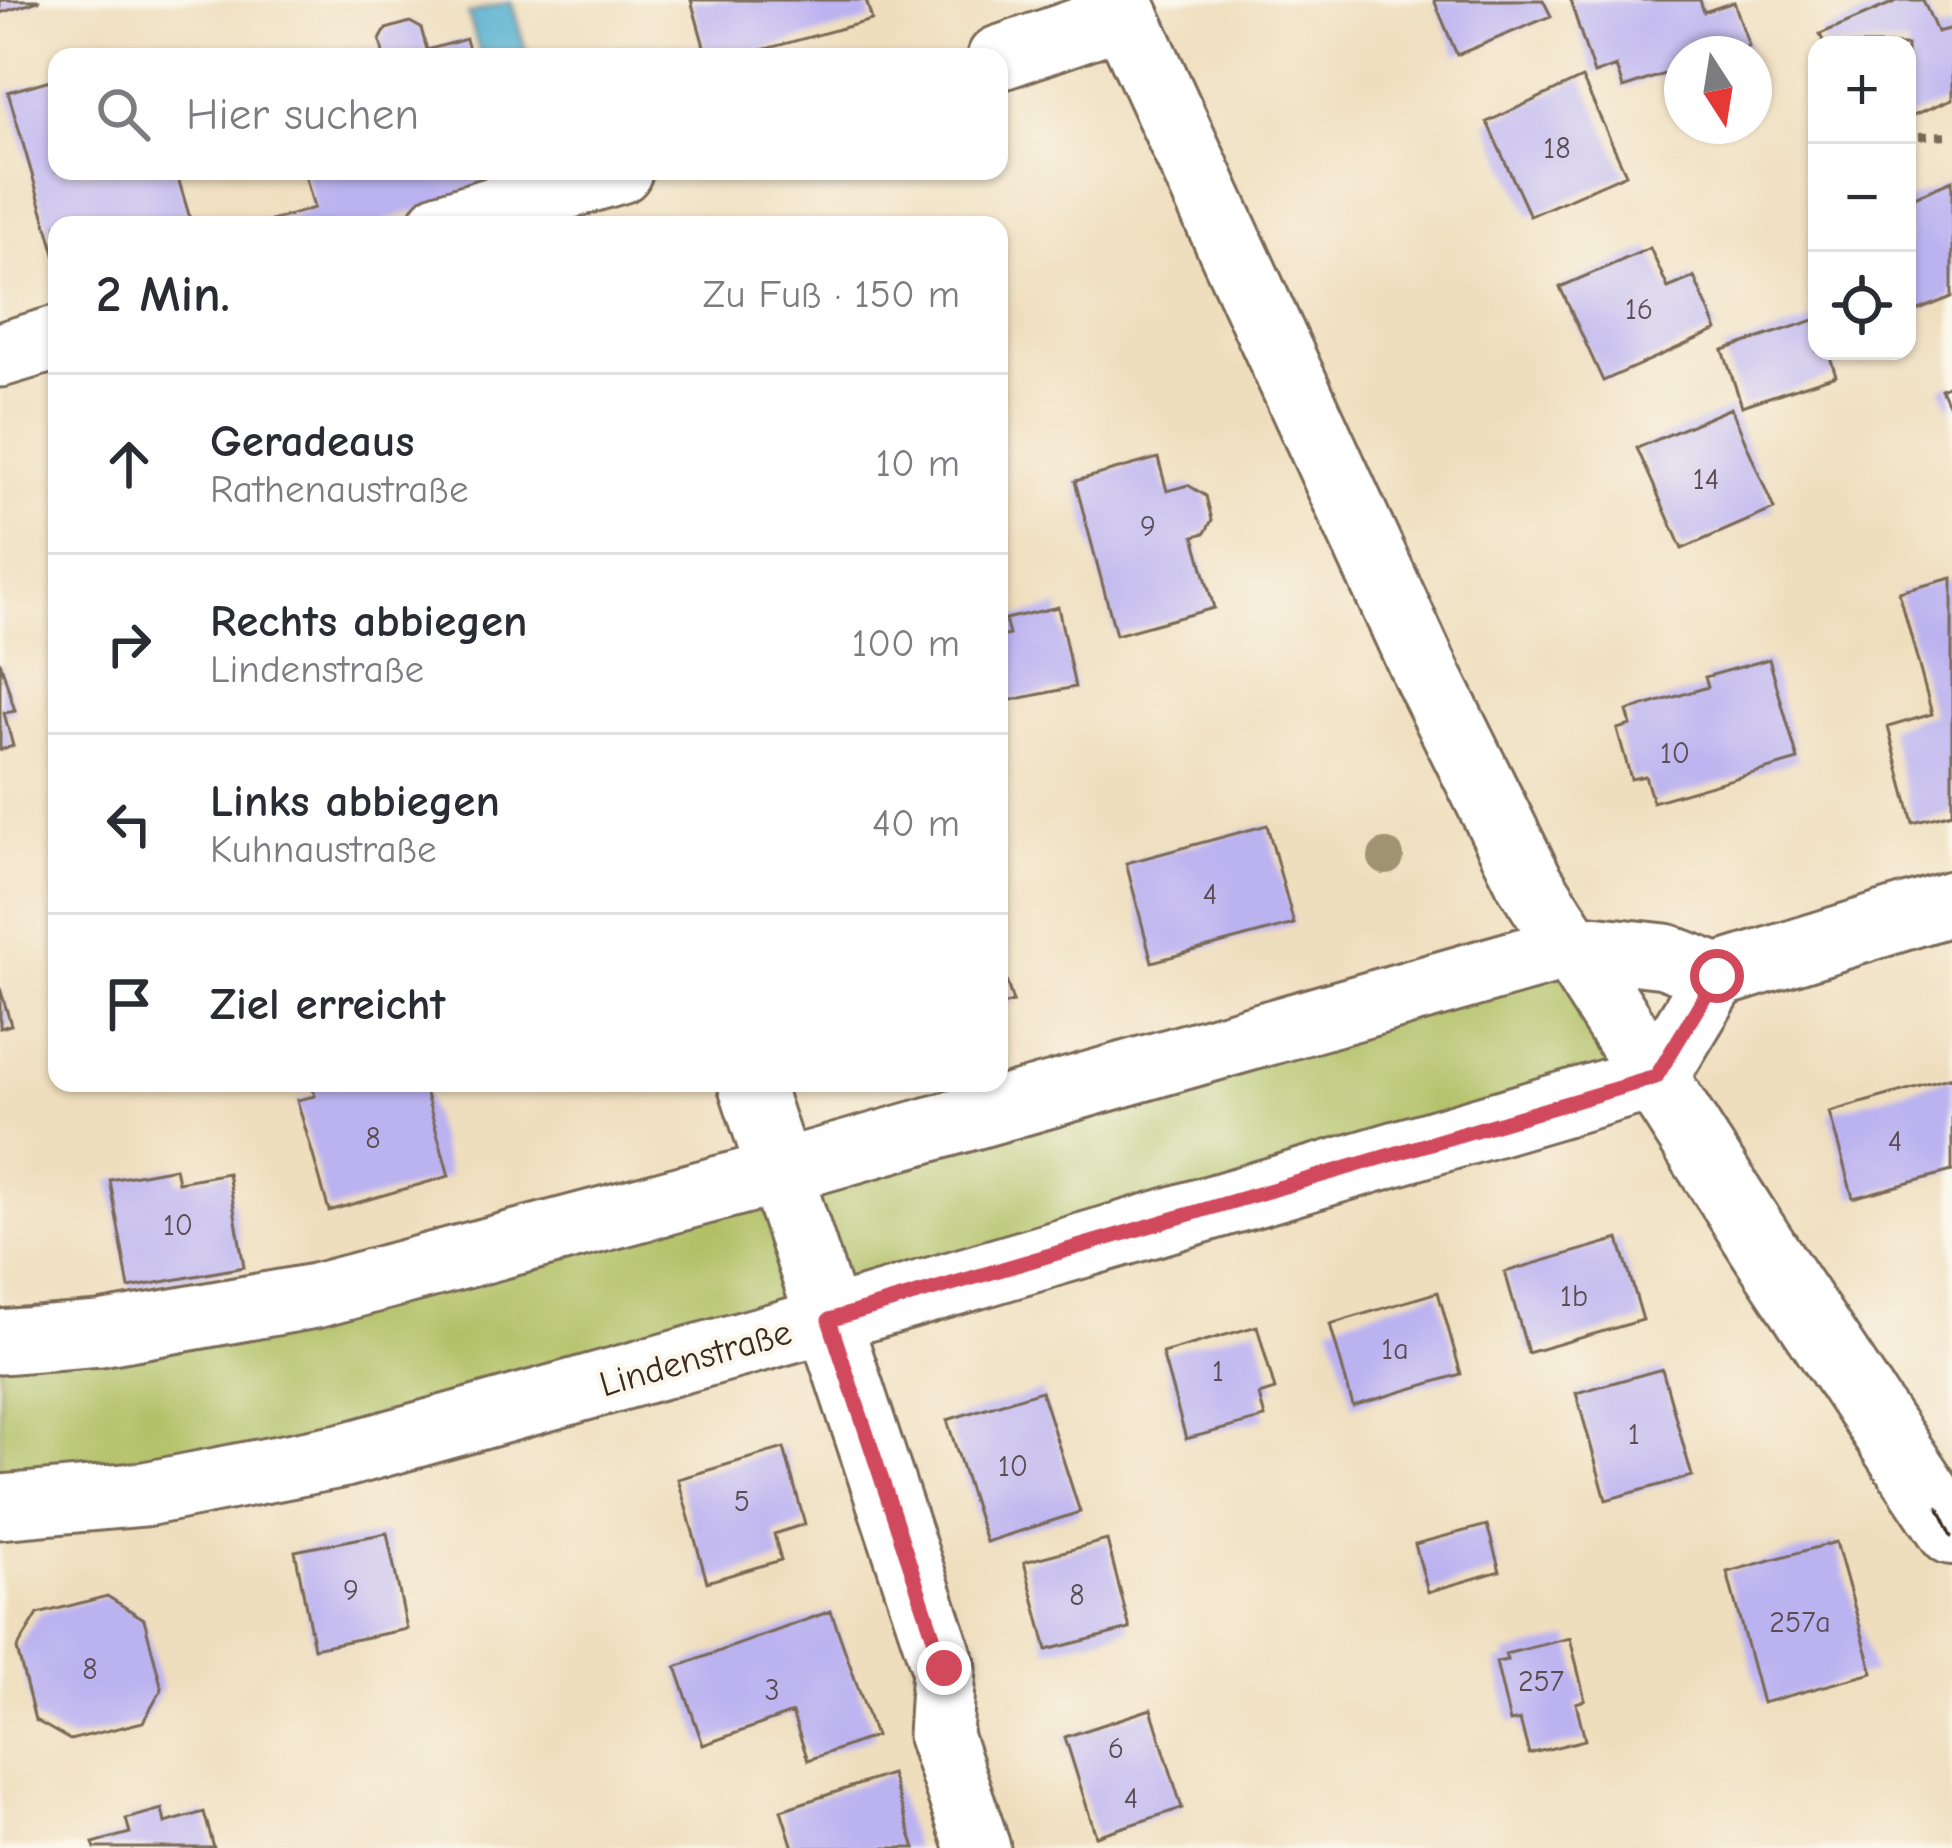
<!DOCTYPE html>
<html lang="de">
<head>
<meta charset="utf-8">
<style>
	body { margin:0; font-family:"Comic Neue",sans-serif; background:#f2f2f3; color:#2b2b33 }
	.controls { position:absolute; right:36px; top:36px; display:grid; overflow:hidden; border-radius:24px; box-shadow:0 3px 9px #0004 }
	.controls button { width:108px; height:108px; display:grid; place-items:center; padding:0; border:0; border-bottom:3px solid #e1e1e2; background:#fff; color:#2b2b33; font:60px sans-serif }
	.compass { position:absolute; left:1664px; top:36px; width:108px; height:108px; border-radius:50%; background:#fff; box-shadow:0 3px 9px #0004; rotate:168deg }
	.stop { position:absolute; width:36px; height:36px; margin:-27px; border:9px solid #d1495b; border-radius:50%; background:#fff }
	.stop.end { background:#d1495b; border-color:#fff; box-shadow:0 3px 12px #0008 }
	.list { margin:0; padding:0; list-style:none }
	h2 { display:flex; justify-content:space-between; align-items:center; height:156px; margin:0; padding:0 48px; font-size:51px }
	h2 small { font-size:39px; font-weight:400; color:#7c7c81 }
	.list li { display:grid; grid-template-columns:78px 1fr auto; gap:36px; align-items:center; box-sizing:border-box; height:180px; padding:0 48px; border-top:3px solid #e1e1e2 }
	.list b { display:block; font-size:45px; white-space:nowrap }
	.list p { margin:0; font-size:39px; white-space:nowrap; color:#7c7c81 }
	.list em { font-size:39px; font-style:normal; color:#7c7c81 }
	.icon { flex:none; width:66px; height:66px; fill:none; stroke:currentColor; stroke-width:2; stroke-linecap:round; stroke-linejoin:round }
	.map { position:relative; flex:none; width:1952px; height:1848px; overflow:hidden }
	.search { position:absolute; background:#fff; box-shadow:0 3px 9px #0004; left:48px; top:48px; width:960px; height:132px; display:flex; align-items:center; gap:30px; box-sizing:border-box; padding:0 42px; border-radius:24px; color:#7c7c81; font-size:45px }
	.panel { position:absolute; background:#fff; box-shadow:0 3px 9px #0004; left:48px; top:216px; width:960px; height:876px; border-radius:24px }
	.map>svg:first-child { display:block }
</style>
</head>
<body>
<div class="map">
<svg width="1952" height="1848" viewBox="0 0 1952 1848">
	<rect width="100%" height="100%" fill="#fbf7ec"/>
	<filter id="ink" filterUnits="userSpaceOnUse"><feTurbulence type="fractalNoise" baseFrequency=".00833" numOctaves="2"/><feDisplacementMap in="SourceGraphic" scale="24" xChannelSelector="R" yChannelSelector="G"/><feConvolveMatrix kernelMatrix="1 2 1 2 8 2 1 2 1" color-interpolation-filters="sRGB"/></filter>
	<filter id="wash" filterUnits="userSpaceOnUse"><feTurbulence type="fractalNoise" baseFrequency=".004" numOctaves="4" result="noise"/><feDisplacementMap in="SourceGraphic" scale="48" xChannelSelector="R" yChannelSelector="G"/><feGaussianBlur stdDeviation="2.7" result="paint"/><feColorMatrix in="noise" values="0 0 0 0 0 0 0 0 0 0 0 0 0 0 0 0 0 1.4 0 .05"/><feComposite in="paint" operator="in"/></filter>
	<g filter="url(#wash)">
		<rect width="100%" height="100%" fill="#efdebd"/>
		<!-- green -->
		<path fill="#aebe61" stroke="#747440" stroke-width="3" d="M 1574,946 L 1656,1077 L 829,1320 L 0,1507 L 0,1342 L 100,1334 Z"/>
		<!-- water -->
		<path fill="#4fadcd" stroke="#456c76" stroke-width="3" d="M 511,1 L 528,57 L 481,57 L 468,14 Z"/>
		<g id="blocks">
			<!-- building -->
			<path fill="#bbb2f0" d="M 0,0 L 39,0 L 39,1 L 0,13 Z
				M 691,0 L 866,0 L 872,20 L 736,57 L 707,57 Z
				M 1434,0 L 1543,0 L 1551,16 L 1457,55 Z
				M 1570,0 L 1700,0 L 1704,12 L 1734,2 L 1749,46 L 1725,54 L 1682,54 L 1682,68 L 1623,88 L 1616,66 L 1594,74 Z
				M 1899,0 L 1923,0 L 1937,32 L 1952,28 L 1952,99 L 1907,118 L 1907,45 L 1825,45 L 1820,34 Z
				M 410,22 L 421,28 L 427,50 L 466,39 L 471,57 L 384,57 L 380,40 L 386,29 Z
				M 57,78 L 57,171 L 176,171 L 192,225 L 57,225 L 56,257 L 8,92 Z
				M 1582,78 L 1626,174 L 1530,216 L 1487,122 Z
				M 304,171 L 504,171 L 508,185 L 368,225 L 258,225 L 314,208 Z
				M 1952,181 L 1952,297 L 1909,314 L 1907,200 Z
				M 1650,248 L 1668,288 L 1694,277 L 1717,330 L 1603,381 L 1560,287 Z
				M 1817,319 L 1817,351 L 1828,351 L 1836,375 L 1742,406 L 1723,350 Z
				M 1952,384 L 1952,413 L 1941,389 Z
				M 1731,408 L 1774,509 L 1682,549 L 1637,448 Z
				M 1158,458 L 1167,491 L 1188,485 L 1206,496 L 1212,520 L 1205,533 L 1194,536 L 1214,608 L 1116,635 L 1075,481 Z
				M 1952,578 L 1952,813 L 1913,823 L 1888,727 L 1932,714 L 1899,592 Z
				M 1058,607 L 1075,687 L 1002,702 L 999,637 L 1009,635 L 1005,619 Z
				M 1769,659 L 1798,760 L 1653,802 L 1645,776 L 1631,779 L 1617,729 L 1631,725 L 1627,711 L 1708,687 L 1705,677 Z
				M 0,661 L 15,711 L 4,713 L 13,746 L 0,750 Z
				M 1267,825 L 1294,924 L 1152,962 L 1126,863 Z
				M 1003,970 L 1013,1002 L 999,1006 L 999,971 Z
				M 0,988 L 11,1025 L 0,1028 Z
				M 1952,1077 L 1952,1171 L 1853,1198 L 1829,1112 Z
				M 311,1083 L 423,1083 L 449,1176 L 329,1211 L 297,1100 L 315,1096 Z
				M 175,1168 L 178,1182 L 228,1173 L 244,1267 L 129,1288 L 110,1180 Z
				M 1619,1239 L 1643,1320 L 1528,1353 L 1505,1272 Z
				M 1438,1292 L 1461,1374 L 1353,1406 L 1330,1324 Z
				M 1257,1326 L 1275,1390 L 1259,1395 L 1265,1418 L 1186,1439 L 1162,1353 Z
				M 1662,1369 L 1692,1476 L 1606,1500 L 1576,1393 Z
				M 1041,1391 L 1080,1512 L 986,1542 L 947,1420 Z
				M 784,1448 L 805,1524 L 774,1534 L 781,1560 L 707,1582 L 678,1479 Z
				M 1487,1525 L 1500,1571 L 1428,1592 L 1415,1544 Z
				M 387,1533 L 407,1629 L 314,1648 L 295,1551 Z
				M 1107,1540 L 1130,1629 L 1047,1650 L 1024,1562 Z
				M 1836,1542 L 1873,1673 L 1762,1703 L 1727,1572 Z
				M 107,1596 L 144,1619 L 162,1689 L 143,1722 L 70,1740 L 35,1720 L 17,1649 L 38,1614 Z
				M 831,1611 L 875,1736 L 808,1760 L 792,1713 L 703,1745 L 676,1667 Z
				M 1570,1638 L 1585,1700 L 1576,1703 L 1585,1740 L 1529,1754 L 1520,1720 L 1510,1722 L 1496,1662 L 1507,1660 L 1505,1654 Z
				M 1151,1709 L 1182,1808 L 1096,1836 L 1065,1737 Z
				M 891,1774 L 915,1848 L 793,1848 L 781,1810 Z
				M 162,1809 L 165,1823 L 204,1812 L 214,1848 L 95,1848 L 93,1843 L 130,1833 L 126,1819 Z"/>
		</g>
	</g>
	<g filter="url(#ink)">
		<use href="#blocks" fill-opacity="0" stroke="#7a6956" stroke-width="3"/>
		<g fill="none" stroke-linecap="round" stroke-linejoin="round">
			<defs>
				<path id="minor" d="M 999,58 L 1124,15
					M 441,225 L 620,171
					M 0,355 L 57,338
					M 750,1083 L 944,1668 L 940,1736 L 978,1848
					M 0,1342 L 100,1334 L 315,1296 L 780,1172 L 1574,946 L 1665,956 L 1717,976
					M 0,1507 L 145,1494 L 345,1455 L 829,1320 L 1656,1077 L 1717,976 L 1952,903"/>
				<path id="secondary" d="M 1118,0 L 1426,673 L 1529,881 L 1767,1254 L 1952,1531"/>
			</defs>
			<!-- minor casing -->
			<use href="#minor" stroke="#7a6956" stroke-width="69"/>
			<!-- secondary casing -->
			<use href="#secondary" stroke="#7a6956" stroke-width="72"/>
			<!-- path -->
			<path stroke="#7a6956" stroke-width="8" stroke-dasharray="9 9" stroke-linecap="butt" d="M 1919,136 L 1952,135"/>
			<!-- minor -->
			<use href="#minor" stroke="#fff" stroke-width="63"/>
			<!-- secondary -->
			<use href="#secondary" stroke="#fff" stroke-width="66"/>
			<!-- tram -->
			<path stroke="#3b2a1e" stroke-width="3" d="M 1938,1507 L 1952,1536"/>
		</g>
		<!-- trees -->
		<circle fill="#9f9371" cx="1386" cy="857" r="18"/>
	</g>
	<g fill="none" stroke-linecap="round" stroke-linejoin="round" filter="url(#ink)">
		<!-- route -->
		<path stroke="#d1495b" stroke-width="15" d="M 944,1668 L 829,1320 L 1656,1077 L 1717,976"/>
	</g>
	<g text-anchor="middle" stroke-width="9" stroke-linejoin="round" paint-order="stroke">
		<!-- number labels -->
		<g font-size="30" fill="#5b4c52">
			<text x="1557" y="158">18</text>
			<text x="1639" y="319">16</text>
			<text x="1706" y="489">14</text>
			<text x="1148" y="536">9</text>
			<text x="1675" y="763">10</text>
			<text x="1210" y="904">4</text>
			<text x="373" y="1148">8</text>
			<text x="1895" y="1151">4</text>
			<text x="178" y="1235">10</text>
			<text x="1574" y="1306">1b</text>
			<text x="1395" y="1359">1a</text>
			<text x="1218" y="1381">1</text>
			<text x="1634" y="1444">1</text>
			<text x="1013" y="1476">10</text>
			<text x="742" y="1511">5</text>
			<text x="351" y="1600">9</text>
			<text x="1077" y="1605">8</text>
			<text x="1800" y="1632">257a</text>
			<text x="90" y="1679">8</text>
			<text x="1541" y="1691">257</text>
			<text x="772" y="1700">3</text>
			<text x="1116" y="1758">6</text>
			<text x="1131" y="1808">4</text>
		</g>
		<!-- street labels -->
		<g font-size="36" fill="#3b2a1e" stroke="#fbf7ec">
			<text transform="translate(695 1357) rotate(-16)" y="13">Lindenstraße</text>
		</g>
	</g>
</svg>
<div class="controls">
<button>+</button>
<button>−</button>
<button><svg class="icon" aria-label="locate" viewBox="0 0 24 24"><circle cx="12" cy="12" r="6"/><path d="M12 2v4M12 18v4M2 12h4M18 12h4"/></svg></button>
</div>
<svg class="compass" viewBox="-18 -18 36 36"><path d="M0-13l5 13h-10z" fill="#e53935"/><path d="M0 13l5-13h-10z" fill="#7c7c81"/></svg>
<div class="stop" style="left:1717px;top:976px"></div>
<div class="stop end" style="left:944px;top:1668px"></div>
<div class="search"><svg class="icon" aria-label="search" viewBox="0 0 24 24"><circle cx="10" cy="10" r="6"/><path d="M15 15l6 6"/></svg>Hier suchen</div>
<section class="panel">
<h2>2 Min.<small>Zu Fuß · 150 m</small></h2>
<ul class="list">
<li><svg class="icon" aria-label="ahead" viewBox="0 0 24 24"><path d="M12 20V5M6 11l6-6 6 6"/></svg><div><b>Geradeaus</b><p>Rathenaustraße</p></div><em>10 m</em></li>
<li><svg class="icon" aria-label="right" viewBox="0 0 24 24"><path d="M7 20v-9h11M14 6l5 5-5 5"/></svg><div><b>Rechts abbiegen</b><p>Lindenstraße</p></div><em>100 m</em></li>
<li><svg class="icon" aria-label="left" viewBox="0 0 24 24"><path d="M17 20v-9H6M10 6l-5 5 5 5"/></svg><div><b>Links abbiegen</b><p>Kuhnaustraße</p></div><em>40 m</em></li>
<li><svg class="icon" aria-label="arrive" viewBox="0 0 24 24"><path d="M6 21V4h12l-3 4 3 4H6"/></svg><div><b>Ziel erreicht</b></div></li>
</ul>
</section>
</div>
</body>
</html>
